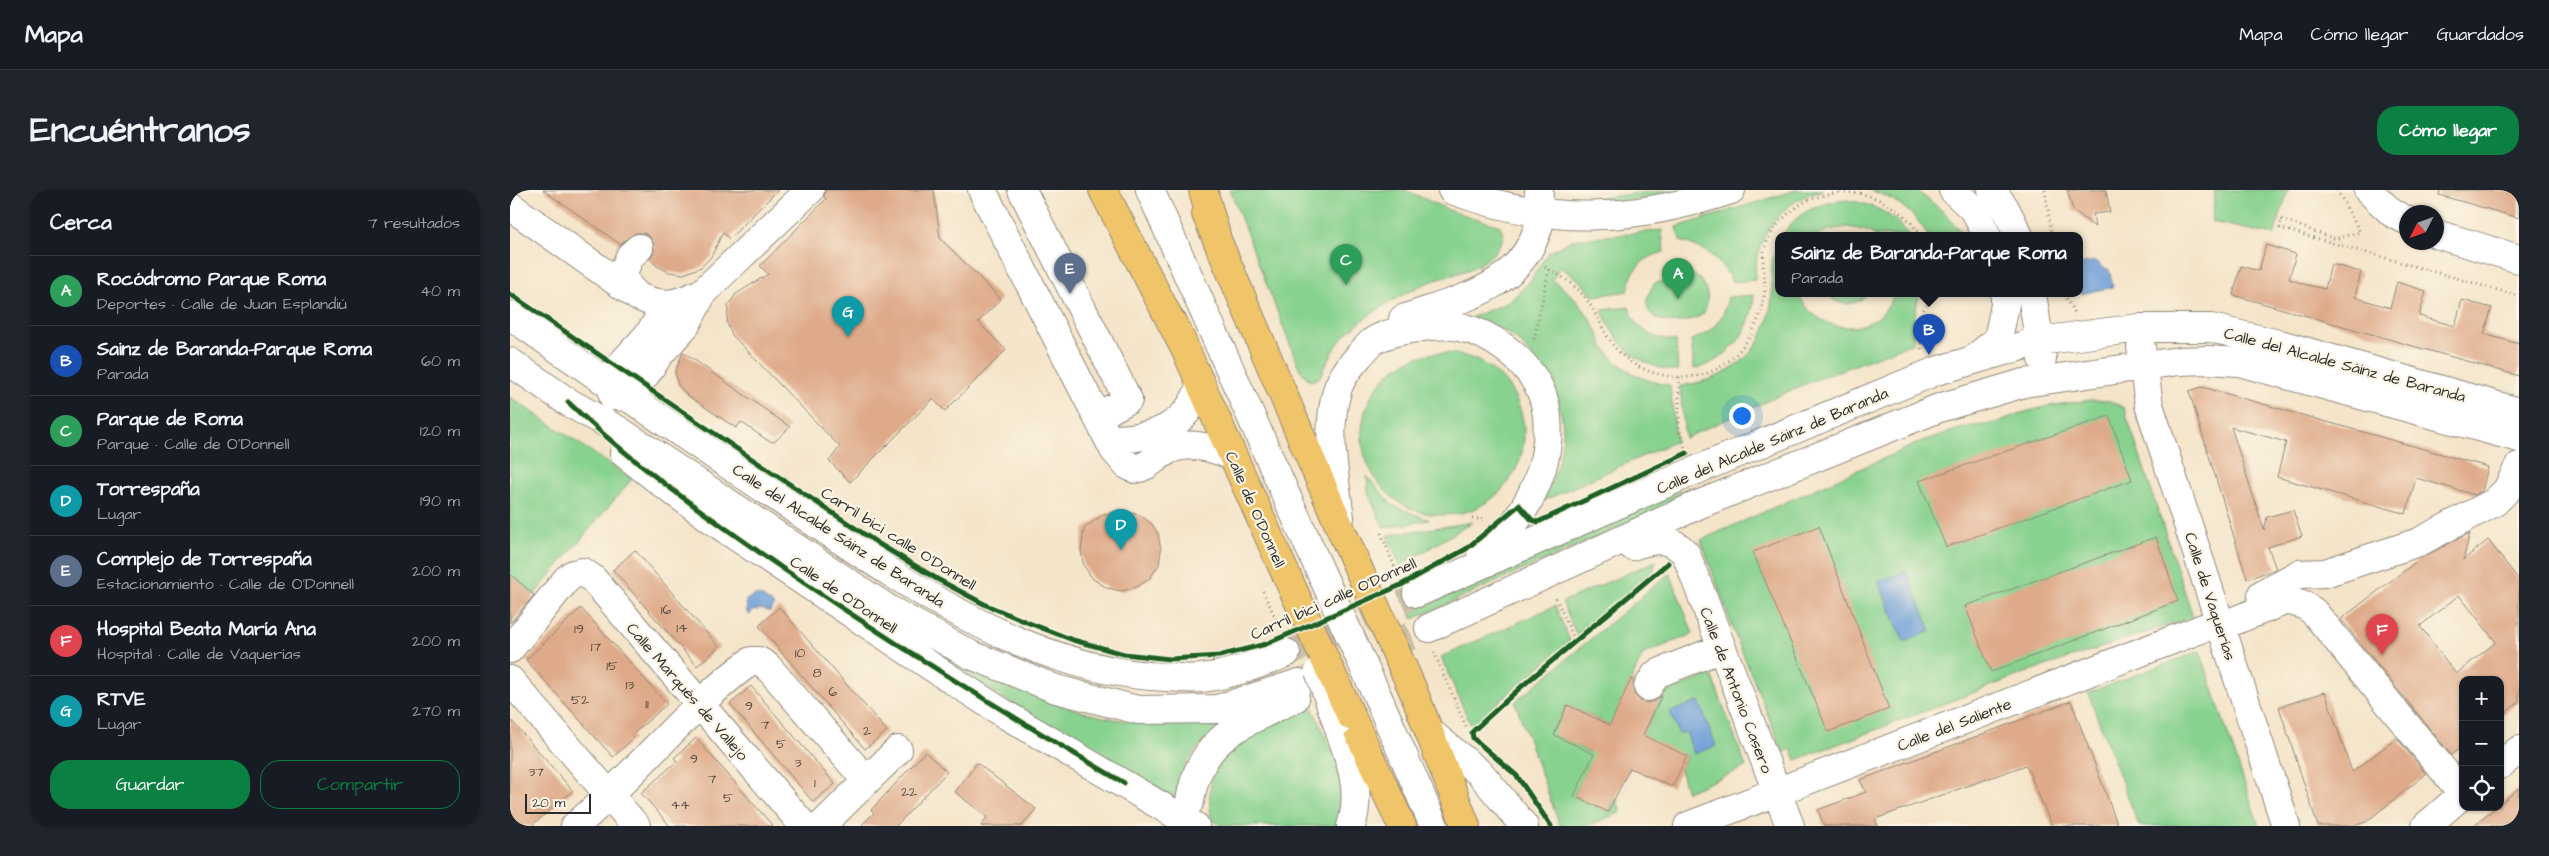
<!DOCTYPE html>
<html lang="es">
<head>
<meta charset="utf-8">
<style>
	body { margin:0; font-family:"Architects Daughter",sans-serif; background:#20242c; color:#f1f3f6 }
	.controls { position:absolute; right:15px; bottom:15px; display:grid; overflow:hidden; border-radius:10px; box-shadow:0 1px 4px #0004 }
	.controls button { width:45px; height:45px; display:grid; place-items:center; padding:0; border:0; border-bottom:1px solid #363941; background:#171b24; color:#f1f3f6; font:25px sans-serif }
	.compass { position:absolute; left:1889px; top:15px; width:45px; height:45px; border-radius:50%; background:#171b24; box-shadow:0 1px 4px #0004; rotate:228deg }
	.scale { position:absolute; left:15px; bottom:12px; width:66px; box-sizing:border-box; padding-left:5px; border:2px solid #2b2b2b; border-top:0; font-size:14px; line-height:18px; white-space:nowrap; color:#2b2b2b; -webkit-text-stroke:4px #fcf5e5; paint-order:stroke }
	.you { position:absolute; left:1231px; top:225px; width:18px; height:18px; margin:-12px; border:4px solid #fff; border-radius:50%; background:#1a73e8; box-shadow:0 0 0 8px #1a73e833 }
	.badge { display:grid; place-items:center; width:32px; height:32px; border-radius:50%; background:#0b8043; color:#fff; font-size:16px; font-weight:700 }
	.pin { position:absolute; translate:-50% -41px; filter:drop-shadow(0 1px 2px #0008) }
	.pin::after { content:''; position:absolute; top:26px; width:18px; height:15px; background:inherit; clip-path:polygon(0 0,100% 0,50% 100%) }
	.popup { position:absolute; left:1265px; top:42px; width:308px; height:65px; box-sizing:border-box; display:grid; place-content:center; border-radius:10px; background:#171b24; filter:drop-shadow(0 1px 4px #0005); font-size:16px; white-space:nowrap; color:#9ea1a6 }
	.popup b { font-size:19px; color:#f1f3f6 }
	.popup::after { content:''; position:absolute; left:50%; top:100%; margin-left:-10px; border:10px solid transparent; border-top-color:#171b24 }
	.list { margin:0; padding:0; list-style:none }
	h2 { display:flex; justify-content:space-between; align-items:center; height:65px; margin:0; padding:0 20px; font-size:21px }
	h2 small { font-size:16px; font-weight:400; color:#9ea1a6 }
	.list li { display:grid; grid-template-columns:32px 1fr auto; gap:15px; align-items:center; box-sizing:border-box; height:70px; padding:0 20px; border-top:1px solid #363941 }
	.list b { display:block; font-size:19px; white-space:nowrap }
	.list p { margin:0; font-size:16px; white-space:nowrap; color:#9ea1a6 }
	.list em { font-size:16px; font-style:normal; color:#9ea1a6 }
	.actions { display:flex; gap:10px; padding:15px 20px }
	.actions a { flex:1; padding:11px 0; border:1px solid #0b8043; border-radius:20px; text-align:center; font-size:18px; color:#0b8043 }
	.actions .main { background:#0b8043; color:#fff }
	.icon { flex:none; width:28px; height:28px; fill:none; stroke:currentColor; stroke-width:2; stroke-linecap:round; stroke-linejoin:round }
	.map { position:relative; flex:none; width:2009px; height:636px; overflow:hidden; border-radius:20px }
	header { display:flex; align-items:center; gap:30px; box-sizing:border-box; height:70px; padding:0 25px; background:#171b24; border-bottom:1px solid #363941 }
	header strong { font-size:24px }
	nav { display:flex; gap:28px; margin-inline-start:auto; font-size:18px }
	.intro { display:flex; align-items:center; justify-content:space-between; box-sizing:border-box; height:120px; padding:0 30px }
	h1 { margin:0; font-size:35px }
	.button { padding:12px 22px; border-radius:20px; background:#0b8043; color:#fff; font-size:18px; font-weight:700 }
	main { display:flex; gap:30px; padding:0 30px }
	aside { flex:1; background:#171b24; border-radius:20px; box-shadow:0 1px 4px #0004 }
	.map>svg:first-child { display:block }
</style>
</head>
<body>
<header>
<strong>Mapa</strong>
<nav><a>Mapa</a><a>Cómo llegar</a><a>Guardados</a></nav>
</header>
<div class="intro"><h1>Encuéntranos</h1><a class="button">Cómo llegar</a></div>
<main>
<aside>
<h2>Cerca<small>7 resultados</small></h2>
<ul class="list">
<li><span class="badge" style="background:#2e9e5b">A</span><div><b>Rocódromo Parque Roma</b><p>Deportes · Calle de Juan Esplandiú</p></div><em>40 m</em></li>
<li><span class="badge" style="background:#1a4fb4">B</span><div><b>Sainz de Baranda-Parque Roma</b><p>Parada</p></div><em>60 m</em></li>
<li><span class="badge" style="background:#2e9e5b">C</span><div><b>Parque de Roma</b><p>Parque · Calle de O'Donnell</p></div><em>120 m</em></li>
<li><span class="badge" style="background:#0f9aa8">D</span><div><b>Torrespaña</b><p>Lugar</p></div><em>190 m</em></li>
<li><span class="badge" style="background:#5c6f8a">E</span><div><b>Complejo de Torrespaña</b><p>Estacionamiento · Calle de O'Donnell</p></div><em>200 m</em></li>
<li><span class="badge" style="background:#e0444e">F</span><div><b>Hospital Beata María Ana</b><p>Hospital · Calle de Vaquerías</p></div><em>200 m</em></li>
<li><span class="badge" style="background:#0f9aa8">G</span><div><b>RTVE</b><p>Lugar</p></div><em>270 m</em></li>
</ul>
<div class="actions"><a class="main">Guardar</a><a>Compartir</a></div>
</aside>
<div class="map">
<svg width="2009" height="636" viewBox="0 0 2009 636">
	<rect width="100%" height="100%" fill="#fcf5e5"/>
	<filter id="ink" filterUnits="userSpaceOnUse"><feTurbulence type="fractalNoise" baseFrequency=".02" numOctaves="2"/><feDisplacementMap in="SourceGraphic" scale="10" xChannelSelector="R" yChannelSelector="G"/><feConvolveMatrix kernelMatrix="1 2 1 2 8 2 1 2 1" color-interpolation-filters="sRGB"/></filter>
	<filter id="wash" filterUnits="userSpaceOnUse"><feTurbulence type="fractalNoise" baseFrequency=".0096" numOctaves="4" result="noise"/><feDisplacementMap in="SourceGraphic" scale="20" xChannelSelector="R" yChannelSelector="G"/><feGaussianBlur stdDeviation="1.12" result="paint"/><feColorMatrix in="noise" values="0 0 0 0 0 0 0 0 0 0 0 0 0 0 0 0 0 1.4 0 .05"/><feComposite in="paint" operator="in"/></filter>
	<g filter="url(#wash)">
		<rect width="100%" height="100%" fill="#f4e4c9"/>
		<!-- green -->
		<path fill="#88d28f" stroke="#5a7e5d" d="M 720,0 L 895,0 L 939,20 L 990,36 L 994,46 C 977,87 935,81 902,100 C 880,111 846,132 830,151 C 822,162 815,176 809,188 L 800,191 L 790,180 Z
			M 1158,0 L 1187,0 L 1176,4 L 1086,14 L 1089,8 Z
			M 1286,0 L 1313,0 C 1271,10 1244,47 1245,90 L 1222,92 C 1211,69 1194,57 1170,51 L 1167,37 Z
			M 1359,0 L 1406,0 L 1435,23 L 1454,46 L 1418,46 C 1406,23 1384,7 1359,0 Z
			M 1705,0 L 1778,0 L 1764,45 L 1702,32 Z
			M 1337,10 C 1362,14 1385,24 1399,46 L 1366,46 L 1357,41 L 1338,37 L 1318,40 L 1307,46 L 1272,46 C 1287,21 1310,13 1337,10 Z
			M 1152,40 L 1154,62 C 1132,68 1121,79 1118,101 L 1083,106 L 1069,90 L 1050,77 L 1042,90 C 1062,103 1076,120 1087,141 C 1090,147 1091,154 1095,159 C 1111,180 1134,192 1160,195 L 1166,251 L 1033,311 C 1044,286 1057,256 1052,229 C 1048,203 1022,160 1001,145 C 989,137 975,132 962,127 L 999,112 L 1020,91 L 1038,63 L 1062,50 Z
			M 1269,51 L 1269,104 L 1289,104 C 1306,146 1369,150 1384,104 L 1409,104 L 1403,134 L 1403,153 L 1295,194 L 1175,248 L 1170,196 C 1223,189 1259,160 1262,104 C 1263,86 1259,67 1269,51 Z
			M 1185,85 C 1198,96 1201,109 1193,124 C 1164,143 1118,128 1145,93 Z
			M 1317,104 L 1357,104 C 1346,117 1328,117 1317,104 Z
			M 1244,105 C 1242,141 1220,170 1184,179 L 1181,150 C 1202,143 1214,130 1218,107 Z
			M 1119,117 C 1126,140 1142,149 1166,151 L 1168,181 C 1129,177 1106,157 1092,120 Z
			M852 244a81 81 0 1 1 162 0a81 81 0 1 1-162 0Z
			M 0,207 L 122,289 L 0,433 Z
			M 1581,210 L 1600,211 L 1614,218 L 1683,427 L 1523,480 L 1286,570 L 1281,559 L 1273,562 L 1224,442 L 1191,350 L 1415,250 L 1456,237 L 1483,234 L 1508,224 L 1538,216 Z
			M 857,286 L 882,315 L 919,330 L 874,338 L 858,303 Z
			M 1180,297 L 1183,304 L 903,429 L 900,423 Z
			M 963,332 L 890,376 L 877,345 L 951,334 Z
			M 1146,371 L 1143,381 L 1067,446 L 1052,412 Z
			M 1160,383 L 1183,444 L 1133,464 L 1105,526 L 1110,528 L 1097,538 L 1092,531 L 1057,515 L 1045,545 L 1079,562 L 1088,558 L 1064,606 L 1098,622 L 1106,607 L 1111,622 L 1078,636 L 1050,636 L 1005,512 Z
			M 1045,416 L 1060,451 L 961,536 L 931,467 Z
			M 409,456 C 432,463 450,475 472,484 C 523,506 579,529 635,533 C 664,536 693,533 722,530 C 688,555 674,564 667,609 L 542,538 Z
			M 1690,461 L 1749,636 L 1629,636 L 1578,503 Z
			M 1201,484 L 1236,577 L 1177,602 L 1170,580 L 1177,566 L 1131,553 L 1131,536 L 1136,539 L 1152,504 Z
			M 802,517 C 822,561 840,586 827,636 L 712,636 L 701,629 C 689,556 747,541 802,517 Z"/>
		<!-- water -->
		<path fill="#6c9dd7" stroke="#4c6481" d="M 1585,71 L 1595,79 L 1599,79 L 1603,97 L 1571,104 L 1569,74 Z
			M 1396,381 L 1421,441 L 1394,452 L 1368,392 Z
			M 246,405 L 253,407 L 264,415 L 260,422 L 252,419 L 242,421 L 240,425 L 237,423 L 236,410 Z
			M 1189,511 L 1206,556 L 1184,564 L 1176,542 L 1169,544 L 1160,522 Z"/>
		<g id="blocks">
			<!-- building -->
			<path fill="#deaa89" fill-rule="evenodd" d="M 33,0 L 268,0 L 219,49 L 213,42 L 201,67 L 191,77 L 174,84 L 159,82 L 147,76 L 140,69 L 144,62 L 144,54 L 140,47 L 134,43 L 125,43 L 110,54 Z
				M 315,0 L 424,0 L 430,48 L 491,109 L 468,132 L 496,160 L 435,221 L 423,209 L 340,292 L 319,271 L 330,257 L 222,145 L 217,133 L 218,116 L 226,104 L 258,84 L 250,76 L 316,9 L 314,6 Z
				M 1557,0 L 1596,0 L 1600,22 L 1583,24 L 1585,37 L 1563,20 Z
				M 1930,0 L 2009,0 L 2009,28 L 1929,5 Z
				M 1756,55 L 1786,64 L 1779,89 L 1797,95 L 1815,99 L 1821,74 L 1851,82 L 1845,107 L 1880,118 L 1887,92 L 1916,101 L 1909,126 L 1945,136 L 1952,110 L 1982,118 L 1974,144 L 2009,154 L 2009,186 L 1723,105 L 1731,76 L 1749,81 Z
				M 173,162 L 280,237 L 264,252 L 257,250 L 231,232 L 226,238 L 177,205 L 168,195 L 165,182 Z
				M 1692,197 L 1978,277 L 1972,301 L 1965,305 L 1906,288 L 1896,324 L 1767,287 L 1776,252 L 1721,237 L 1754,340 L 1757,327 L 1783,320 L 1792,346 L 1758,357 L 1766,379 L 1737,389 L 1679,201 Z
				M 1599,226 L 1622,290 L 1436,357 L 1409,291 Z
				M 611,320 L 630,325 L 642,334 L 648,344 L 651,360 L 649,375 L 640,388 L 627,397 L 612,401 L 597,398 L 583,389 L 574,376 L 571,361 L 574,339 L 592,325 Z
				M 1309,336 L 1379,519 L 1318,542 L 1243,362 Z
				M 1960,343 L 1953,370 L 1978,350 L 2009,390 L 2009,512 L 1990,527 L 1990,490 L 1953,490 L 1953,556 L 1941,565 L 1831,429 L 1911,368 ZM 1949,405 L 1986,452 L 1946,484 L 1910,436 Z
				M 1646,347 L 1668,411 L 1481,482 L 1455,416 Z
				M 125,360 L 209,457 L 187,476 L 103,380 Z
				M 0,384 L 24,405 L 0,433 Z
				M 269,417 L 377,541 L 355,559 L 249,436 Z
				M 71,418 L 157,514 L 122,545 L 124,548 L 103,567 L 16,470 Z
				M 1121,489 L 1124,491 L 1124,504 L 1130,511 L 1137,513 L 1145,511 L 1152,505 L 1133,545 L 1177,566 L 1162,597 L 1120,578 L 1098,622 L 1064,606 L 1084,564 L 1044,545 L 1057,515 L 1100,535 Z
				M 241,496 L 325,594 L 303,612 L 220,514 Z
				M 1815,502 L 1842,582 L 1887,548 L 1916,584 L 1856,632 L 1843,636 L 1808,636 L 1769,517 Z
				M 1561,511 L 1608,636 L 1542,636 L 1516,575 L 1365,629 L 1368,636 L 1314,636 L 1308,620 L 1356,602 L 1350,590 Z
				M 0,529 L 63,601 L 21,636 L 0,636 Z
				M 186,548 L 263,636 L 160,636 L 131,603 L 167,571 L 164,568 Z
				M 415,562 L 437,582 L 386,636 L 351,636 L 364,623 L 361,620 Z
				M 467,573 L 526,619 L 512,636 L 471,636 L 477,627 L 445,602 Z
				M 2009,598 L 2009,636 L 1963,636 L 1986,617 L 1990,617 L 1990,614 Z"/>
		</g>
	</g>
	<g filter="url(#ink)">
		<use href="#blocks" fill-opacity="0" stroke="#90887a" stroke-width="1"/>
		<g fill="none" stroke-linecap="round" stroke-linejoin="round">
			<!-- minor-tunnel -->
			<path stroke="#ccbfa9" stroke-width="28" stroke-dasharray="28 14" stroke-linecap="butt" d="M 776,463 L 907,403
				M 798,490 L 919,438"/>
			<defs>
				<path id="minor" d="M 472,0 L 604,260 L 617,275 L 625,279 C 639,277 643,269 655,262 C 674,250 703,257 722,266
					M 512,0 L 618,210 L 588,226
					M 640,0 L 797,352
					M 942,0 C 1039,36 1124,32 1221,0
					M 1443,0 L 1465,21 L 1477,46
					M 1482,0 L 1495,18 L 1509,46
					M 1858,0 L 1882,23 L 1896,30
					M 0,16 L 127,106 C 154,119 168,114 193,102 L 300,0
					M 1926,44 L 2009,69
					M 1522,104 L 1532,169
					M 127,106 L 117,95 L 113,83 L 120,66 L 129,58
					M 0,125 C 84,185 170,242 256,300 C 374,378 510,482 656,487 C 667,487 680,490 691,488 C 720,485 750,474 776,463
					M 893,129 C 945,110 1009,100 1028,38 C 1031,28 1028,11 1029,0
					M 1631,157 L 1639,215 L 1776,636
					M 1465,168 L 1488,149 L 1495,115 L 1495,104
					M 0,172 L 58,212 L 108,240 L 378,419 L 461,465 L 546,499 L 628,520 L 707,519 L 789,493
					M 96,191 L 139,144 L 158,114
					M 103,206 L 120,207 L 149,165 L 176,135 L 193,102
					M 599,249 C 642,249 677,239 691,194
					M 114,263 L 153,294 L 218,341 L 422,477 L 496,525 L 685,636
					M 830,328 C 825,287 815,242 827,201 C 830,189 841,175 849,166 C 853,161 858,156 862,152 C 873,144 888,141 901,139 C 917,136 934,134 950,137 C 982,144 1014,168 1029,197 C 1041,221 1039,254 1032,278 C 1020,316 1001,342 971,367
					M 1122,356 C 1144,348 1160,346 1176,364 L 1280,636
					M 907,403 L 1177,284 L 1426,181 L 1529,151 L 1629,138 L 1701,138 L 1773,155 L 2009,222
					M 1751,415 L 1752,404 L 1789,384 L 1815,383 L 1909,352 L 1985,312 L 1997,300 L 2009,276
					M 1711,436 L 1777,410 L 1794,415 L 1804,422 L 1953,604
					M 919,438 L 1190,314 L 1429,218 L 1514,193 L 1669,171 L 1698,170 L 1729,172 L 2009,248
					M 0,459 L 56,390 L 63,384 L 73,382 L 83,389 L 294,636
					M 0,490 L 126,636
					M 1138,497 L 1146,484 L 1212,458
					M 870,512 L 924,636
					M 827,533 C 839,567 853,600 841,636
					M 921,543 L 971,584 L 1014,636
					M 1990,575 L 2009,560
					M 680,611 C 690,546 732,535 785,508
					M 65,636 C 127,584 176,518 241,471 L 249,471 L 257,476 L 356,590
					M 311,636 L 388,560
					M 1178,636 L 1709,432
					M 1916,636 L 1953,604"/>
				<path id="major" d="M 696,24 L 832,342
					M 664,134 L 768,367
					M 902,498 L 956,636
					M 841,526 L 892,636"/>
				<path id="highway" d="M 593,0 L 673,155
					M 693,0 L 706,45"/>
			</defs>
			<!-- minor casing -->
			<use href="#minor" stroke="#90887a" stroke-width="30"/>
			<!-- major casing -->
			<use href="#major" stroke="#90887a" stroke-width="30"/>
			<!-- highway casing -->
			<use href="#highway" stroke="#90887a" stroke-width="30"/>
			<!-- path -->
			<path stroke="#90887a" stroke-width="3" stroke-dasharray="1 4" stroke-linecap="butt" d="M 1535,0 L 1542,46
				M 1827,0 L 1850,42 L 1825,49 L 1771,29 L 1770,38 L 2009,106
				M 1330,1 C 1337,4 1346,2 1353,4 C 1375,10 1400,25 1410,46
				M 1035,77 C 1050,85 1063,93 1074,106 C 1085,120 1091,137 1101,152 C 1117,177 1148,188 1176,187 C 1219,186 1248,146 1254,107 C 1257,92 1251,76 1254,61 C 1259,39 1283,14 1305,8 C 1313,5 1322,4 1331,2
				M 1554,104 L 1565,123
				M 1024,149 L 1039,79
				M 1411,159 L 1411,123 L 1424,105
				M 1169,187 L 1169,239 L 1175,258
				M 962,329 L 975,329
				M 871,343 L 887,383
				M 753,401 L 769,436
				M 1046,408 L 1065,451
				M 924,462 L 957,539"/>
			<!-- minor -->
			<use href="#minor" stroke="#fff" stroke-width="28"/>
			<!-- major -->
			<use href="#major" stroke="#f0c469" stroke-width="28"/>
			<!-- highway -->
			<use href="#highway" stroke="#f0c469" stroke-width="28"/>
			<defs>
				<path id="minor-bridge" d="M 797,352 L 870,512
					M 809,481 L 827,533"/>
				<path id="major-bridge" d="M 832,342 L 902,498
					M 768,367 L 841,526"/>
			</defs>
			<!-- minor-bridge casing -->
			<use href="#minor-bridge" stroke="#90887a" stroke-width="30" stroke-linecap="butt"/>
			<!-- major-bridge casing -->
			<use href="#major-bridge" stroke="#90887a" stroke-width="30" stroke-linecap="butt"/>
			<!-- minor-bridge -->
			<use href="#minor-bridge" stroke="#fff" stroke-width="28"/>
			<!-- major-bridge -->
			<use href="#major-bridge" stroke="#f0c469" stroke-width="28"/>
			<defs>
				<path id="cycleway" d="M 0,104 L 236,265 L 369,354 L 427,389 L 476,415 L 519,433 L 563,450 L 614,464 L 660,469 L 709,466 L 756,454 L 891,395 L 956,359 L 1009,315 L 1022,330 L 1028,332 L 1177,263
					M 58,212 C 124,275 197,326 272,378 C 384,454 498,525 614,593
					M 1041,636 L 1007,586 L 963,548 L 962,542 L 1011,497 L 1158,373"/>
			</defs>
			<!-- cycleway casing -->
			<use href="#cycleway" stroke="#fcf5e5" stroke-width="8"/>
			<!-- cycleway -->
			<use href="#cycleway" stroke="#1b5e20" stroke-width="5"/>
		</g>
	</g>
	<g text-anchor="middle" stroke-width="4.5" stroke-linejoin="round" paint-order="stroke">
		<!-- number labels -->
		<g font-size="14" fill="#584b42">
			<text x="156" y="424">16</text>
			<text x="172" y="442">14</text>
			<text x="69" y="443">19</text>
			<text x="86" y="461">17</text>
			<text x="290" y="467">10</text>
			<text x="102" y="480">15</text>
			<text x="307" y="487">8</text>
			<text x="120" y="499">13</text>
			<text x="323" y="506">6</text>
			<text x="70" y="514">52</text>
			<text x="137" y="518">11</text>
			<text x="239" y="520">9</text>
			<text x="255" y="539">7</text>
			<text x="357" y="545">2</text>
			<text x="271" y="558">5</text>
			<text x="184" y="573">9</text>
			<text x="288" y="577">3</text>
			<text x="26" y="586">37</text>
			<text x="202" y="593">7</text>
			<text x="305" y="597">1</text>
			<text x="399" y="606">22</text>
			<text x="218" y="612">5</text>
			<text x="170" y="619">44</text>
		</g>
		<!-- street labels -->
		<g font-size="16" fill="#2b2b2b" stroke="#fcf5e5">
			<text transform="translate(1835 174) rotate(15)" y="6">Calle del Alcalde Sáinz de Baranda</text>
			<text transform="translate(1262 250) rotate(-23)" y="6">Calle del Alcalde Sáinz de Baranda</text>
			<text transform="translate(746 319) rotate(66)" y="6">Calle de O'Donnell</text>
			<text transform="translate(329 345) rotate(33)" y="6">Calle del Alcalde Sáinz de Baranda</text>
			<text transform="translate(389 348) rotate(32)" y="6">Carril bici calle O'Donnell</text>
			<text transform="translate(334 404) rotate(34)" y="6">Calle de O'Donnell</text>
			<text transform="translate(1701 406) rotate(72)" y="6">Calle de Vaquerías</text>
			<text transform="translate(823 408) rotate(-24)" y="6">Carril bici calle O'Donnell</text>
			<text transform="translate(1227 500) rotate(69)" y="6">Calle de Antonio Casero</text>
			<text transform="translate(178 501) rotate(49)" y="6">Calle Marqués de Vallejo</text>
			<text transform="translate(1444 534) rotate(-21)" y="6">Calle del Saliente</text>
		</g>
	</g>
</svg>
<div class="controls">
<button>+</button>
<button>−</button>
<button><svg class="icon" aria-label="locate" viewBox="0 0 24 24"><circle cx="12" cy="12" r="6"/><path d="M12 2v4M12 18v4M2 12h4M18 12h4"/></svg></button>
</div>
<svg class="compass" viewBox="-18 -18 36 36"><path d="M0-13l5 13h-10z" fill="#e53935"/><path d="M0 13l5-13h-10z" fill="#9ea1a6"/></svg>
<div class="scale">20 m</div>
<div class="you"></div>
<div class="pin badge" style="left:1168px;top:109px;background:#2e9e5b">A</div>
<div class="pin badge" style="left:1419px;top:165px;background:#1a4fb4">B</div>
<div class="popup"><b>Sainz de Baranda-Parque Roma</b>Parada</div>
<div class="pin badge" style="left:836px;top:95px;background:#2e9e5b">C</div>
<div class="pin badge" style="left:611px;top:360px;background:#0f9aa8">D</div>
<div class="pin badge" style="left:560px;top:104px;background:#5c6f8a">E</div>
<div class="pin badge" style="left:1872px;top:465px;background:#e0444e">F</div>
<div class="pin badge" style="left:338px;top:147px;background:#0f9aa8">G</div>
</div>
</main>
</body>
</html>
